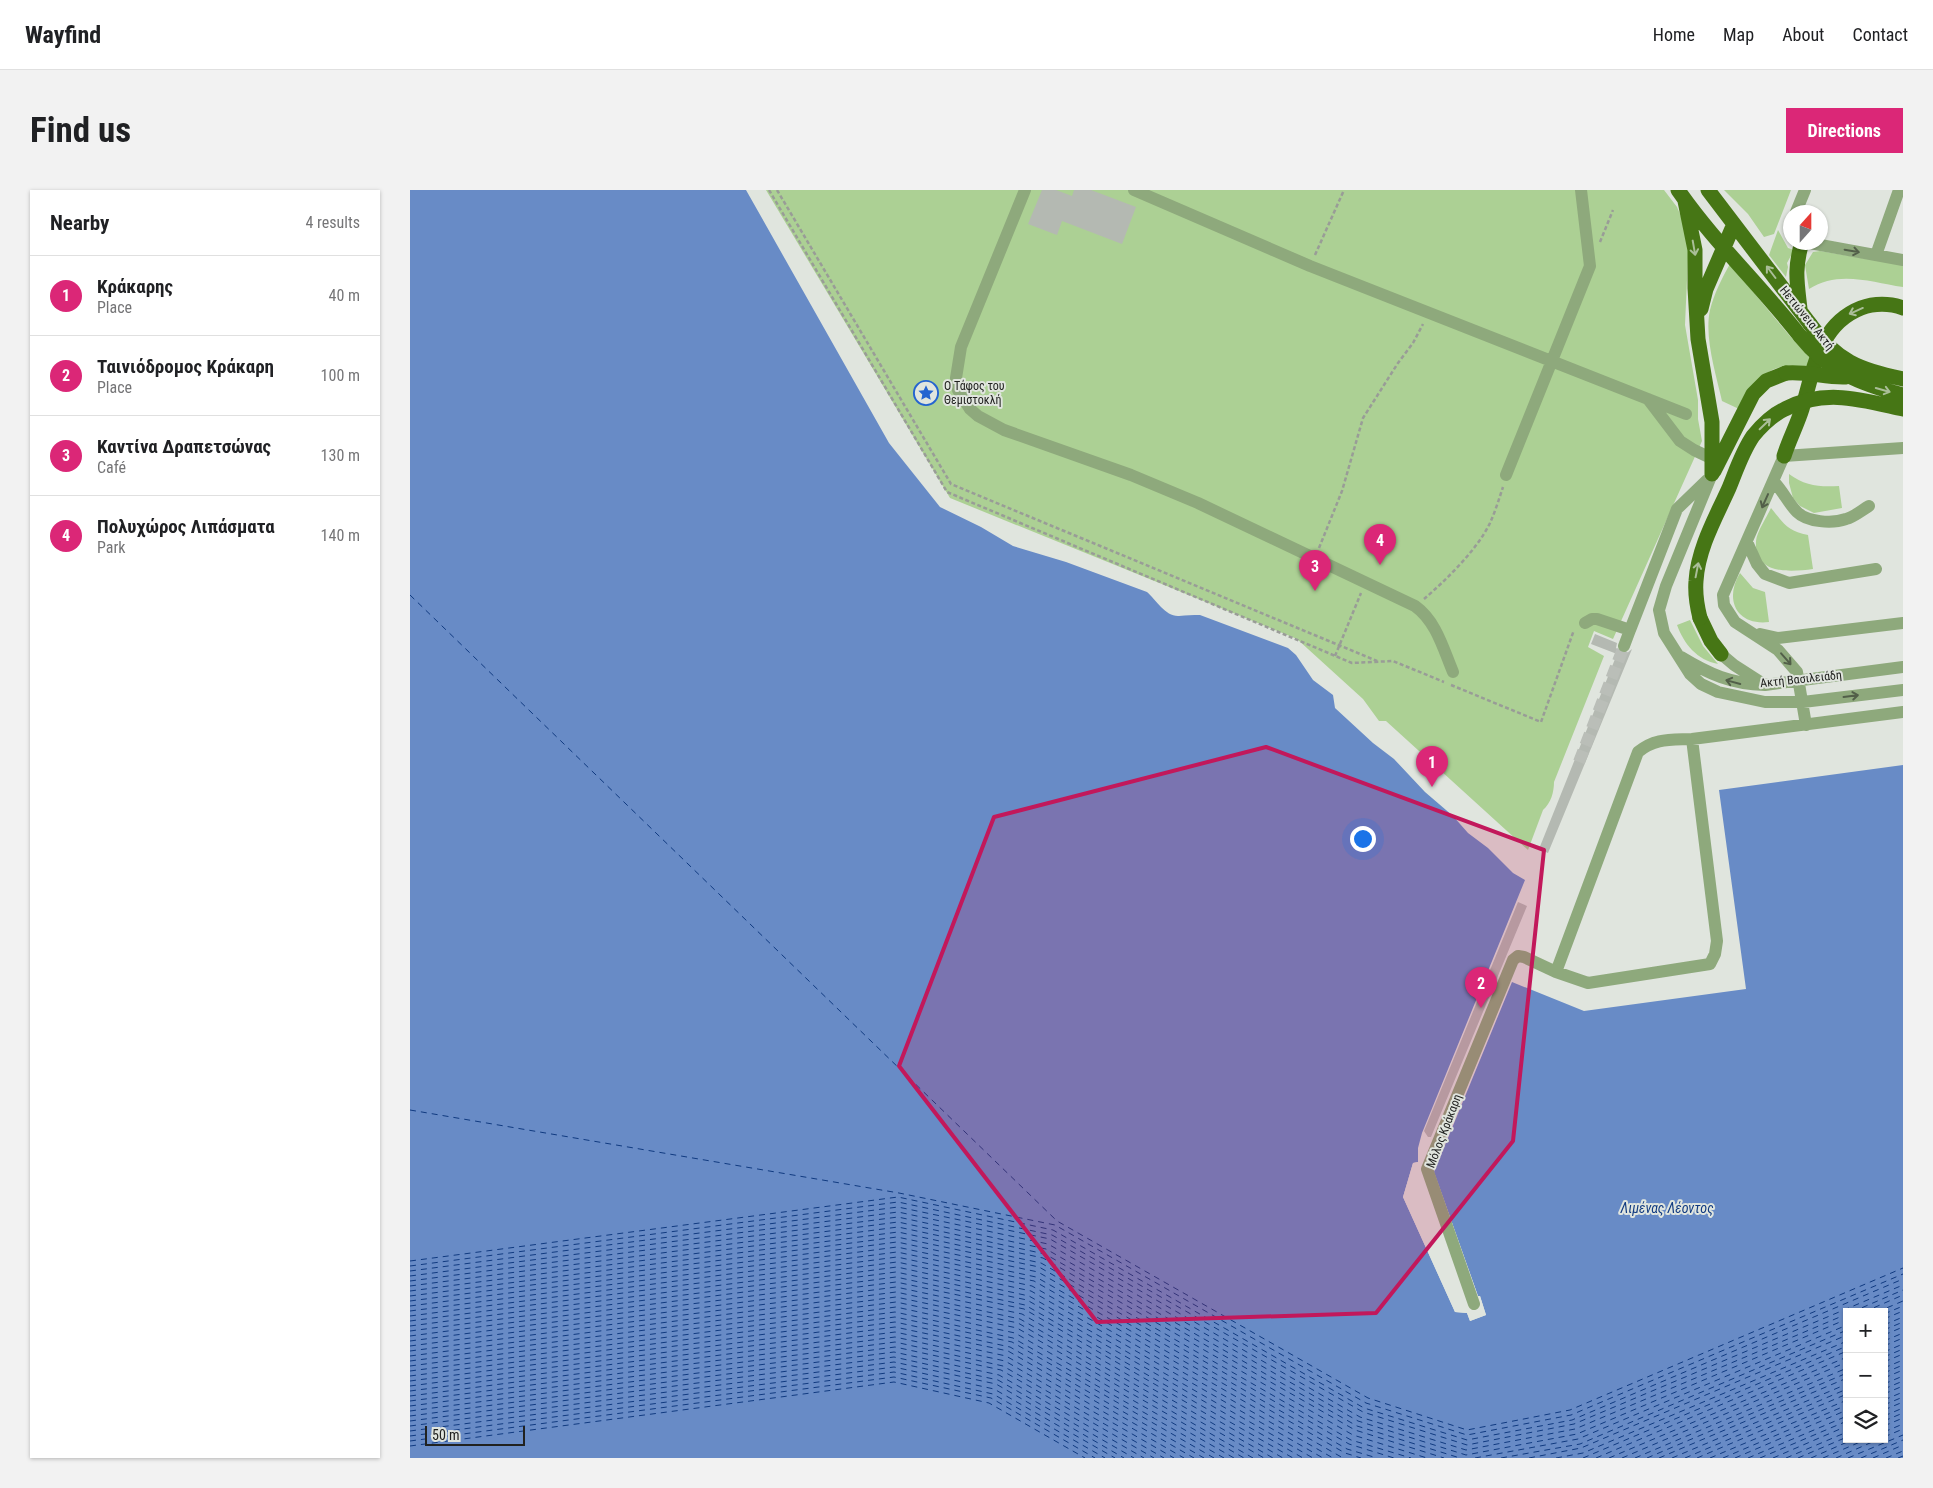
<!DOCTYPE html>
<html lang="en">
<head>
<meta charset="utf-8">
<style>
	body { margin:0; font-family:"Roboto Condensed",sans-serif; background:#f2f2f2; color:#202124 }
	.controls { position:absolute; right:15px; bottom:15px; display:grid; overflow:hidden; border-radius:0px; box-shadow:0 1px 4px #0004 }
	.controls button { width:45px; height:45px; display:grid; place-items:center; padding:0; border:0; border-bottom:1px solid #e0e0e0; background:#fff; color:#202124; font:25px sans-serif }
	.compass { position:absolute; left:1373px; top:15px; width:45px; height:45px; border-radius:50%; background:#fff; box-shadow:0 1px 4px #0004; rotate:21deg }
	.scale { position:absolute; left:15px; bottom:12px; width:100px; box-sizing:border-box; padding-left:5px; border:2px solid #212220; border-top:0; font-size:14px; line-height:18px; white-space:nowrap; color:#212220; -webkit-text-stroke:4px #e0e5de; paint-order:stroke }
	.you { position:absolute; left:952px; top:648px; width:18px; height:18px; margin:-12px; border:4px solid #fff; border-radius:50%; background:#1a73e8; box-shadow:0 0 0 8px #1a73e833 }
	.badge { display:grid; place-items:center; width:32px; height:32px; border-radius:50%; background:#db2777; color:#fff; font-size:16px; font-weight:700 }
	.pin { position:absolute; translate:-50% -41px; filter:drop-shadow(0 1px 2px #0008) }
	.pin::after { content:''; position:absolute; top:26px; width:18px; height:15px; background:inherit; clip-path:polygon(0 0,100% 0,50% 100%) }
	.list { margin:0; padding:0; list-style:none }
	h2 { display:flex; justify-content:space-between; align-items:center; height:65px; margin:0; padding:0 20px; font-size:21px }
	h2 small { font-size:16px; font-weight:400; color:#757577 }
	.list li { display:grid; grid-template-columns:32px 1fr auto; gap:15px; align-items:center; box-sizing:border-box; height:80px; padding:0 20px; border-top:1px solid #e0e0e0 }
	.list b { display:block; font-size:19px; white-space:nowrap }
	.list p { margin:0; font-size:16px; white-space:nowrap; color:#757577 }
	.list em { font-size:16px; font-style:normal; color:#757577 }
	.icon { flex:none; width:28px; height:28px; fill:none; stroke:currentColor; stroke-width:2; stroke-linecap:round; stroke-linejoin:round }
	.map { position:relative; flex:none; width:1493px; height:1268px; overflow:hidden; border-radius:0px }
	header { display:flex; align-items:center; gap:30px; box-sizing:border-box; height:70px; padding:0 25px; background:#fff; border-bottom:1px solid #e0e0e0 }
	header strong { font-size:24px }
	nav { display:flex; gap:28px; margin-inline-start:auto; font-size:18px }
	.intro { display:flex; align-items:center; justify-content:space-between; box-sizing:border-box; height:120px; padding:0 30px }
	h1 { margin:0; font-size:35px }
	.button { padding:12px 22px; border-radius:0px; background:#db2777; color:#fff; font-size:18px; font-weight:700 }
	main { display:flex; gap:30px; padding:0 30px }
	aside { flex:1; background:#fff; border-radius:0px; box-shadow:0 1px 4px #0004 }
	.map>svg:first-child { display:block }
</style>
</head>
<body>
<header>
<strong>Wayfind</strong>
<nav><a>Home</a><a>Map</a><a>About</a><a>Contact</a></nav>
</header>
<div class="intro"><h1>Find us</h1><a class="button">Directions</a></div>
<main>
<aside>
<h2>Nearby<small>4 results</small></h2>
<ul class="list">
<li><span class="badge">1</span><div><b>Κράκαρης</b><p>Place</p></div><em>40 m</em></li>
<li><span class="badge">2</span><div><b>Ταινιόδρομος Κράκαρη</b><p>Place</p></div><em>100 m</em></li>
<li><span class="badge">3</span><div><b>Καντίνα Δραπετσώνας</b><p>Café</p></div><em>130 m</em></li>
<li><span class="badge">4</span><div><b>Πολυχώρος Λιπάσματα</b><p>Park</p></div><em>140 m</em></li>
</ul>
</aside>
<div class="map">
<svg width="1493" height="1268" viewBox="0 0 1493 1268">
	<rect width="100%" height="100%" fill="#e0e5de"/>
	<!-- green -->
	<path fill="#acd094" d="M 356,0 L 1254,0 L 1267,17 L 1279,45 L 1275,135 L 1288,210 L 1288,229 L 1292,251 L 1203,449 L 1184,441 L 1178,457 L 1194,466 L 1144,592 C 1144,602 1141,613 1133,620 L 1118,660 L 976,531 L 969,531 L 953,509 L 887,449 L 540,308 Z
		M 1314,0 L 1381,0 L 1364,44 L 1354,47 L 1338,24 Z
		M 1368,40 L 1378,58 L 1384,60 L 1377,73 L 1378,77 L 1376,87 L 1359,65 Z
		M 1410,61 L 1493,75 L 1493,97 C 1461,92 1428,80 1399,99 L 1395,75 L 1403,62 Z
		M 1320,74 L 1379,145 L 1413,181 C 1359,170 1359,177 1329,219 L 1312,211 C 1306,184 1294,147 1300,120 C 1304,104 1312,88 1320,74 Z
		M 1379,284 C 1395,296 1409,297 1429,296 L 1432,318 L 1404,323 L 1390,316 L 1383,308 L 1379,293 Z
		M 1361,318 C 1374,334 1378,341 1398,345 L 1403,379 C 1380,382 1344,385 1346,351 C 1347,341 1357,327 1361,318 Z
		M 1330,383 L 1343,398 L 1355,402 L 1359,432 C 1326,436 1314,409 1330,383 Z
		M 1280,430 L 1293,456 L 1308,474 C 1287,470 1274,454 1267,435 Z"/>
	<!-- water -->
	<path fill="#688bc6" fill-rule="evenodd" d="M 0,0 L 336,0 L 479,253 L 530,317 L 571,337 L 603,356 L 656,372 L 737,402 C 746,410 756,427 769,426 C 777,425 782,425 790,425 L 878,458 L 886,465 L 903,490 L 923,505 L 925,518 L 963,553 L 984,569 L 1015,602 L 1043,626 L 1058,643 L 1078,658 L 1103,683 L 1115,690 L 1012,943 L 1008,958 L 1008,972 L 1003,973 L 993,1007 L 1045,1122 L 1057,1123 L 1060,1131 L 1076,1125 L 1070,1106 L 1068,1106 L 1024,982 L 1102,792 L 1174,821 L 1336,799 L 1309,600 L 1493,575 L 1493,1268 L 0,1268 ZM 1437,1122 L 1474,1122 L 1474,1249 L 1437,1249 Z"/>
	<!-- pier -->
	<path fill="#e0e5de" d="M 1008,972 L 1008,974 L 1005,975 L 995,1006 L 1047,1119 L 1059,1120 L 1062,1128 L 1073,1123 L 1024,982 L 1068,1106 L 1070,1106 L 1076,1125 L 1060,1131 L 1057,1123 L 1045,1122 L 993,1007 L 1003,973 Z"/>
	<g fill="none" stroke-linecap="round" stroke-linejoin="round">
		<!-- ferry -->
		<path stroke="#103a80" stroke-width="1" stroke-dasharray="6 5" stroke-linecap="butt" d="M 0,405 L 647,1031 L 958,1208 L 1057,1240 L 1160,1220 L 1493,1078
			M 0,920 L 489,1003 L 645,1035 L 956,1213 L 1057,1245 L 1161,1225 L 1493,1084
			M 0,1071 L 488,1007 L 643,1040 L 954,1218 L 1057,1250 L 1162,1230 L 1493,1089
			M 0,1076 L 488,1012 L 642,1045 L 953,1222 L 1057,1255 L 1164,1234 L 1493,1095
			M 0,1081 L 488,1017 L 640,1049 L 950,1227 L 1056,1260 L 1165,1239 L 1437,1124
			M 0,1086 L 488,1022 L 638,1054 L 948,1231 L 1056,1265 L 1167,1244 L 1437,1129
			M 0,1091 L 488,1027 L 636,1059 L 947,1236 L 1050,1268
			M 0,1096 L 488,1032 L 635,1064 L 945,1240 L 1034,1268
			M 0,1101 L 488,1037 L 633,1068 L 943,1245 L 1017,1268
			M 0,1106 L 488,1042 L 631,1073 L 941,1250 L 1001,1268
			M 0,1111 L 487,1047 L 629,1077 L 939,1254 L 984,1268
			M 0,1116 L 487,1052 L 628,1082 L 937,1259 L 967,1268
			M 0,1121 L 487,1057 L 626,1087 L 935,1263 L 951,1268
			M 1442,1122 L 1493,1100
			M 1454,1122 L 1493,1105
			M 1467,1122 L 1493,1111
			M 1474,1124 L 1493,1116
			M 0,1126 L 487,1062 L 624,1091 L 933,1268
			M 1474,1129 L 1493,1121
			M 0,1131 L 487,1067 L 622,1096 L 923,1268
			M 1474,1135 L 1493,1127
			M 0,1136 L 487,1072 L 621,1101 L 913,1268
			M 1474,1140 L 1493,1132
			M 0,1141 L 487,1077 L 619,1106 L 903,1268
			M 1474,1145 L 1493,1137
			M 0,1146 L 486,1082 L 617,1110 L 893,1268
			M 0,1151 L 486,1087 L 615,1115 L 883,1268
			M 1474,1151 L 1493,1143
			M 0,1156 L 486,1092 L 614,1119 L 873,1268
			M 1474,1156 L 1493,1148
			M 0,1161 L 486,1097 L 612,1124 L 863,1268
			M 1474,1162 L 1493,1154
			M 0,1166 L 486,1102 L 610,1129 L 854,1268
			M 1474,1167 L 1493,1159
			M 0,1171 L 486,1107 L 608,1133 L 843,1268
			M 1474,1172 L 1493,1164
			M 0,1176 L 486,1112 L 607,1138 L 834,1268
			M 1474,1178 L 1493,1170
			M 0,1181 L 486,1117 L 605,1143 L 824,1268
			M 1474,1183 L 1493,1175
			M 0,1186 L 485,1122 L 603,1148 L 814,1268
			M 1474,1188 L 1493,1180
			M 0,1191 L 485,1127 L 602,1152 L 804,1268
			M 1474,1194 L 1493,1186
			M 0,1196 L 485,1132 L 600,1157 L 794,1268
			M 1474,1199 L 1493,1191
			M 0,1201 L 485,1137 L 598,1161 L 784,1268
			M 1474,1204 L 1493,1196
			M 0,1206 L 485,1142 L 596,1166 L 774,1268
			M 1474,1210 L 1493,1202
			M 0,1211 L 485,1147 L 595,1171 L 764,1268
			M 1474,1215 L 1493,1207
			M 0,1216 L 485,1152 L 593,1176 L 754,1268
			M 1474,1220 L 1493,1212
			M 0,1221 L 485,1157 L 591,1180 L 744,1268
			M 0,1226 L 484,1162 L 589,1185 L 734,1268
			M 1474,1226 L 1493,1218
			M 0,1231 L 484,1167 L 588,1190 L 724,1268
			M 1474,1231 L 1493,1223
			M 0,1236 L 484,1172 L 586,1194 L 714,1268
			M 1474,1236 L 1493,1228
			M 0,1241 L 484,1177 L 584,1199 L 705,1268
			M 1474,1242 L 1493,1234
			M 0,1246 L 484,1182 L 583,1204 L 695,1268
			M 1474,1247 L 1493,1239
			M 0,1251 L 484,1187 L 581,1208 L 685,1268
			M 0,1256 L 484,1192 L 579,1213 L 675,1268
			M 1065,1268 L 1168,1249 L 1437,1135
			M 1091,1268 L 1170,1254 L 1437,1140
			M 1119,1268 L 1171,1258 L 1437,1145
			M 1146,1268 L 1173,1263 L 1437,1151
			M 1173,1268 L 1437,1156
			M 1186,1268 L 1437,1161
			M 1199,1268 L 1437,1167
			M 1212,1268 L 1437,1172
			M 1225,1268 L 1437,1178
			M 1237,1268 L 1437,1183
			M 1249,1268 L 1437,1188
			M 1262,1268 L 1437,1194
			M 1275,1268 L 1437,1199
			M 1287,1268 L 1437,1204
			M 1300,1268 L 1437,1210
			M 1313,1268 L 1437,1215
			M 1325,1268 L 1437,1220
			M 1338,1268 L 1437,1226
			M 1350,1268 L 1437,1231
			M 1363,1268 L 1437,1236
			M 1376,1268 L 1437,1242
			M 1388,1268 L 1437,1247
			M 1401,1268 L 1444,1249
			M 1413,1268 L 1457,1249
			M 1426,1268 L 1469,1249
			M 1438,1268 L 1493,1245
			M 1451,1268 L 1493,1250
			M 1463,1268 L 1493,1255
			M 1476,1268 L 1493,1261
			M 1488,1268 L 1493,1266"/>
	</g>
	<!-- building -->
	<path fill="#b4b9b2" d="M 632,0 L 646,0 L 662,6 L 664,0 L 681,0 L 726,17 L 712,54 L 652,31 L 647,45 L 618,34 Z
		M 1185,444 L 1207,453 L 1206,458 L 1211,463 L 1216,464 L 1222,459 L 1138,663 L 1129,659 L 1207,464 L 1181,454 Z
		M 1108,712 L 1117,716 L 1021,947 L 1018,947 L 1014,941 Z"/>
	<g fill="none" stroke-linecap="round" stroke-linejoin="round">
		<!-- minor-tunnel -->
		<path stroke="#babeb8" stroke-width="12" stroke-dasharray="12 6" stroke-linecap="butt" d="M 1169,572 L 1214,456"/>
		<!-- path -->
		<path stroke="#999c97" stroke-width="2.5" stroke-dasharray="4 2.5" stroke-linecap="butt" d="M 359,0 L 537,302 L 942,473 L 983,471 L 1034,492
			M 367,0 L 541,294 L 967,471
			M 1190,52 L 1203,20
			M 905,65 L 934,0
			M 909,358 L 932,301 L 953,228 L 988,173 L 1003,153 L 1013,134
			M 1014,409 C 1036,390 1067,360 1080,333 C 1085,322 1089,309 1093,297
			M 925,466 L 951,403
			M 1041,495 L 1131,532 L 1164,440"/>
		<!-- minor -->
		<path stroke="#8ea97c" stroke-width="12" d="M 615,0 L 551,157 L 546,188 L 548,200 L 560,219 L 568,226 L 594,240 L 721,285 L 788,313 L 1005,416 C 1026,431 1033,458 1043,482
			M 724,0 L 900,76 L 1276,224
			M 1386,22 L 1395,0
			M 1394,52 L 1493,70
			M 1466,65 L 1489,0
			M 1238,209 L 1270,251 L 1284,260 L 1303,269
			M 1302,284 L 1256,396 L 1249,420 L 1254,443 L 1280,484 L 1291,494 L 1308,502 L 1355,512 L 1393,512 L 1493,500
			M 1096,285 L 1180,76 L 1171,0
			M 1364,292 C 1373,301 1378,313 1387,322 C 1397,332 1422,334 1436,329 C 1444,327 1452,320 1459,316
			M 1337,352 L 1347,374 L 1355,384 L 1379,393 L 1466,379
			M 1175,433 L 1182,429 L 1187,429 L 1220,440 L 1267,319 L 1297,290
			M 1350,444 L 1368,448 L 1493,433
			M 1214,456 L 1220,440
			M 1311,464 L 1324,475 L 1352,493
			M 1271,467 C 1299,484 1321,494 1355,495 L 1493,477
			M 1396,535 L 1387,482 L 1368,460 L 1325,432 L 1314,415 L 1313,405 L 1374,266 L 1493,258
			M 1146,782 L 1228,562 C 1245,548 1260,550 1282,549 L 1493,522
			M 1064,1114 L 1017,979 L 1103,770 L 1108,766 L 1114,767 L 1146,782 L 1178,793 L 1300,774 L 1305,764 L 1307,751 L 1282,549"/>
		<!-- major -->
		<path stroke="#467615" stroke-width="15" d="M 1268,0 C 1304,52 1351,96 1390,146
			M 1298,0 L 1400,134
			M 1275,11 L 1285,60 L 1285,98 L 1288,149 L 1302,232 L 1302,284
			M 1291,119 L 1296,99 L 1324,34
			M 1390,119 C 1387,92 1384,79 1392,52
			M 1374,266 C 1379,250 1387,235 1392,219 C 1404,180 1408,135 1451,118 C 1464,113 1480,113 1493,118
			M 1304,281 L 1343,204 L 1356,191 L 1376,183
			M 1290,428 L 1301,451 L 1311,464"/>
		<!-- major-bridge -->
		<path stroke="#467615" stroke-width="15" d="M 1400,134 C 1426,171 1450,180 1493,189
			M 1390,146 C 1418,181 1450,194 1493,205
			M 1376,183 C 1397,181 1416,188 1436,187
			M 1290,428 C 1287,416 1285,403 1286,391 C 1288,358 1306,327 1319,298 C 1326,281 1332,262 1343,246 C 1352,235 1362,225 1375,219 C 1415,198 1452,210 1493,219"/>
	</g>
	<!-- one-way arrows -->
	<defs><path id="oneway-shaft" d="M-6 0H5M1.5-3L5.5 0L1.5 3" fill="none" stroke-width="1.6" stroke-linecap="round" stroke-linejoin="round" transform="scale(1.25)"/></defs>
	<g stroke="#aabe98">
		<use href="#oneway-shaft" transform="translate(1284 58) rotate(80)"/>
		<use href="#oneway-shaft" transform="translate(1361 82) rotate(-127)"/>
		<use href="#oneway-shaft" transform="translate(1446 121) rotate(156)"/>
		<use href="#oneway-shaft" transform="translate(1473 200) rotate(16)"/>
		<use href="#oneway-shaft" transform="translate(1355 234) rotate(-44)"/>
		<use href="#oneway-shaft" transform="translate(1287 380) rotate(-79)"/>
	</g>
	<g stroke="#525f49">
		<use href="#oneway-shaft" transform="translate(1442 61) rotate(10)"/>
		<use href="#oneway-shaft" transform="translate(1355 311) rotate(114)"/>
		<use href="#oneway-shaft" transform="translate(1376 469) rotate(49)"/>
		<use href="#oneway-shaft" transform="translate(1323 492) rotate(-165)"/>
		<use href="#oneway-shaft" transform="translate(1441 506) rotate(-7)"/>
	</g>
	<!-- marked area -->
	<path fill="#c2185b" fill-opacity="0.2" stroke="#c2185b" stroke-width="4" stroke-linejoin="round" d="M 856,557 L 1134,660 L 1103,951 L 966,1123 L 687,1132 L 489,876 L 584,627 Z"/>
	<!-- icons -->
	<defs>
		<symbol id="sight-ring" viewBox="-11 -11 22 22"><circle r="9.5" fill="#e0e5de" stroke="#2464d0" stroke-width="1.5"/><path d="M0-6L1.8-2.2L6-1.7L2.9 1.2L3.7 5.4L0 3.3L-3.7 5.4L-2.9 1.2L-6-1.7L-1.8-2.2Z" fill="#2464d0"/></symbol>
	</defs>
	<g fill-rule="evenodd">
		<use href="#sight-ring" x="502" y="189" width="28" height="28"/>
	</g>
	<g text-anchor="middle" stroke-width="4" stroke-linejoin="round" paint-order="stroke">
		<!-- street labels -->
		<g font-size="12" fill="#212220" stroke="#e0e5de">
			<text transform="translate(1397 128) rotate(51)" y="4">Ηετιώνεια Ακτή</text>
			<text transform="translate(1391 489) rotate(-6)" y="4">Ακτή Βασιλειάδη</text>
			<text transform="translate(1034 941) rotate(-69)" y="4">Μόλος Κράκαρη</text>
		</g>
		<!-- poi labels -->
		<g font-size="12" fill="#212220" stroke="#e0e5de" text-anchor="start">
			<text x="534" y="200">Ο Τάφος του<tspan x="534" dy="14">Θεμιστοκλή</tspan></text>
		</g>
		<!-- water labels -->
		<g font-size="14" font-style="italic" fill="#103a80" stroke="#e0e5de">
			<text x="1257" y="1023">Λιμένας Λέοντος</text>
		</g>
	</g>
</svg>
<div class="controls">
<button>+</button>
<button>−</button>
<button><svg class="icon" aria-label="layers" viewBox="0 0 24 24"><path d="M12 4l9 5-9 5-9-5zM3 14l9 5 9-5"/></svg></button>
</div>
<svg class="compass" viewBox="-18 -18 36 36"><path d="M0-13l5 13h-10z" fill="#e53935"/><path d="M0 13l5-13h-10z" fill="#757577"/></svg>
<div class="scale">50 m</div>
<div class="you"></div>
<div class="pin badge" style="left:1022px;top:597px">1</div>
<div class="pin badge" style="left:1071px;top:818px">2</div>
<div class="pin badge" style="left:905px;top:401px">3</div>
<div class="pin badge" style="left:970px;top:375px">4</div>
</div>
</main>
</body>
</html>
